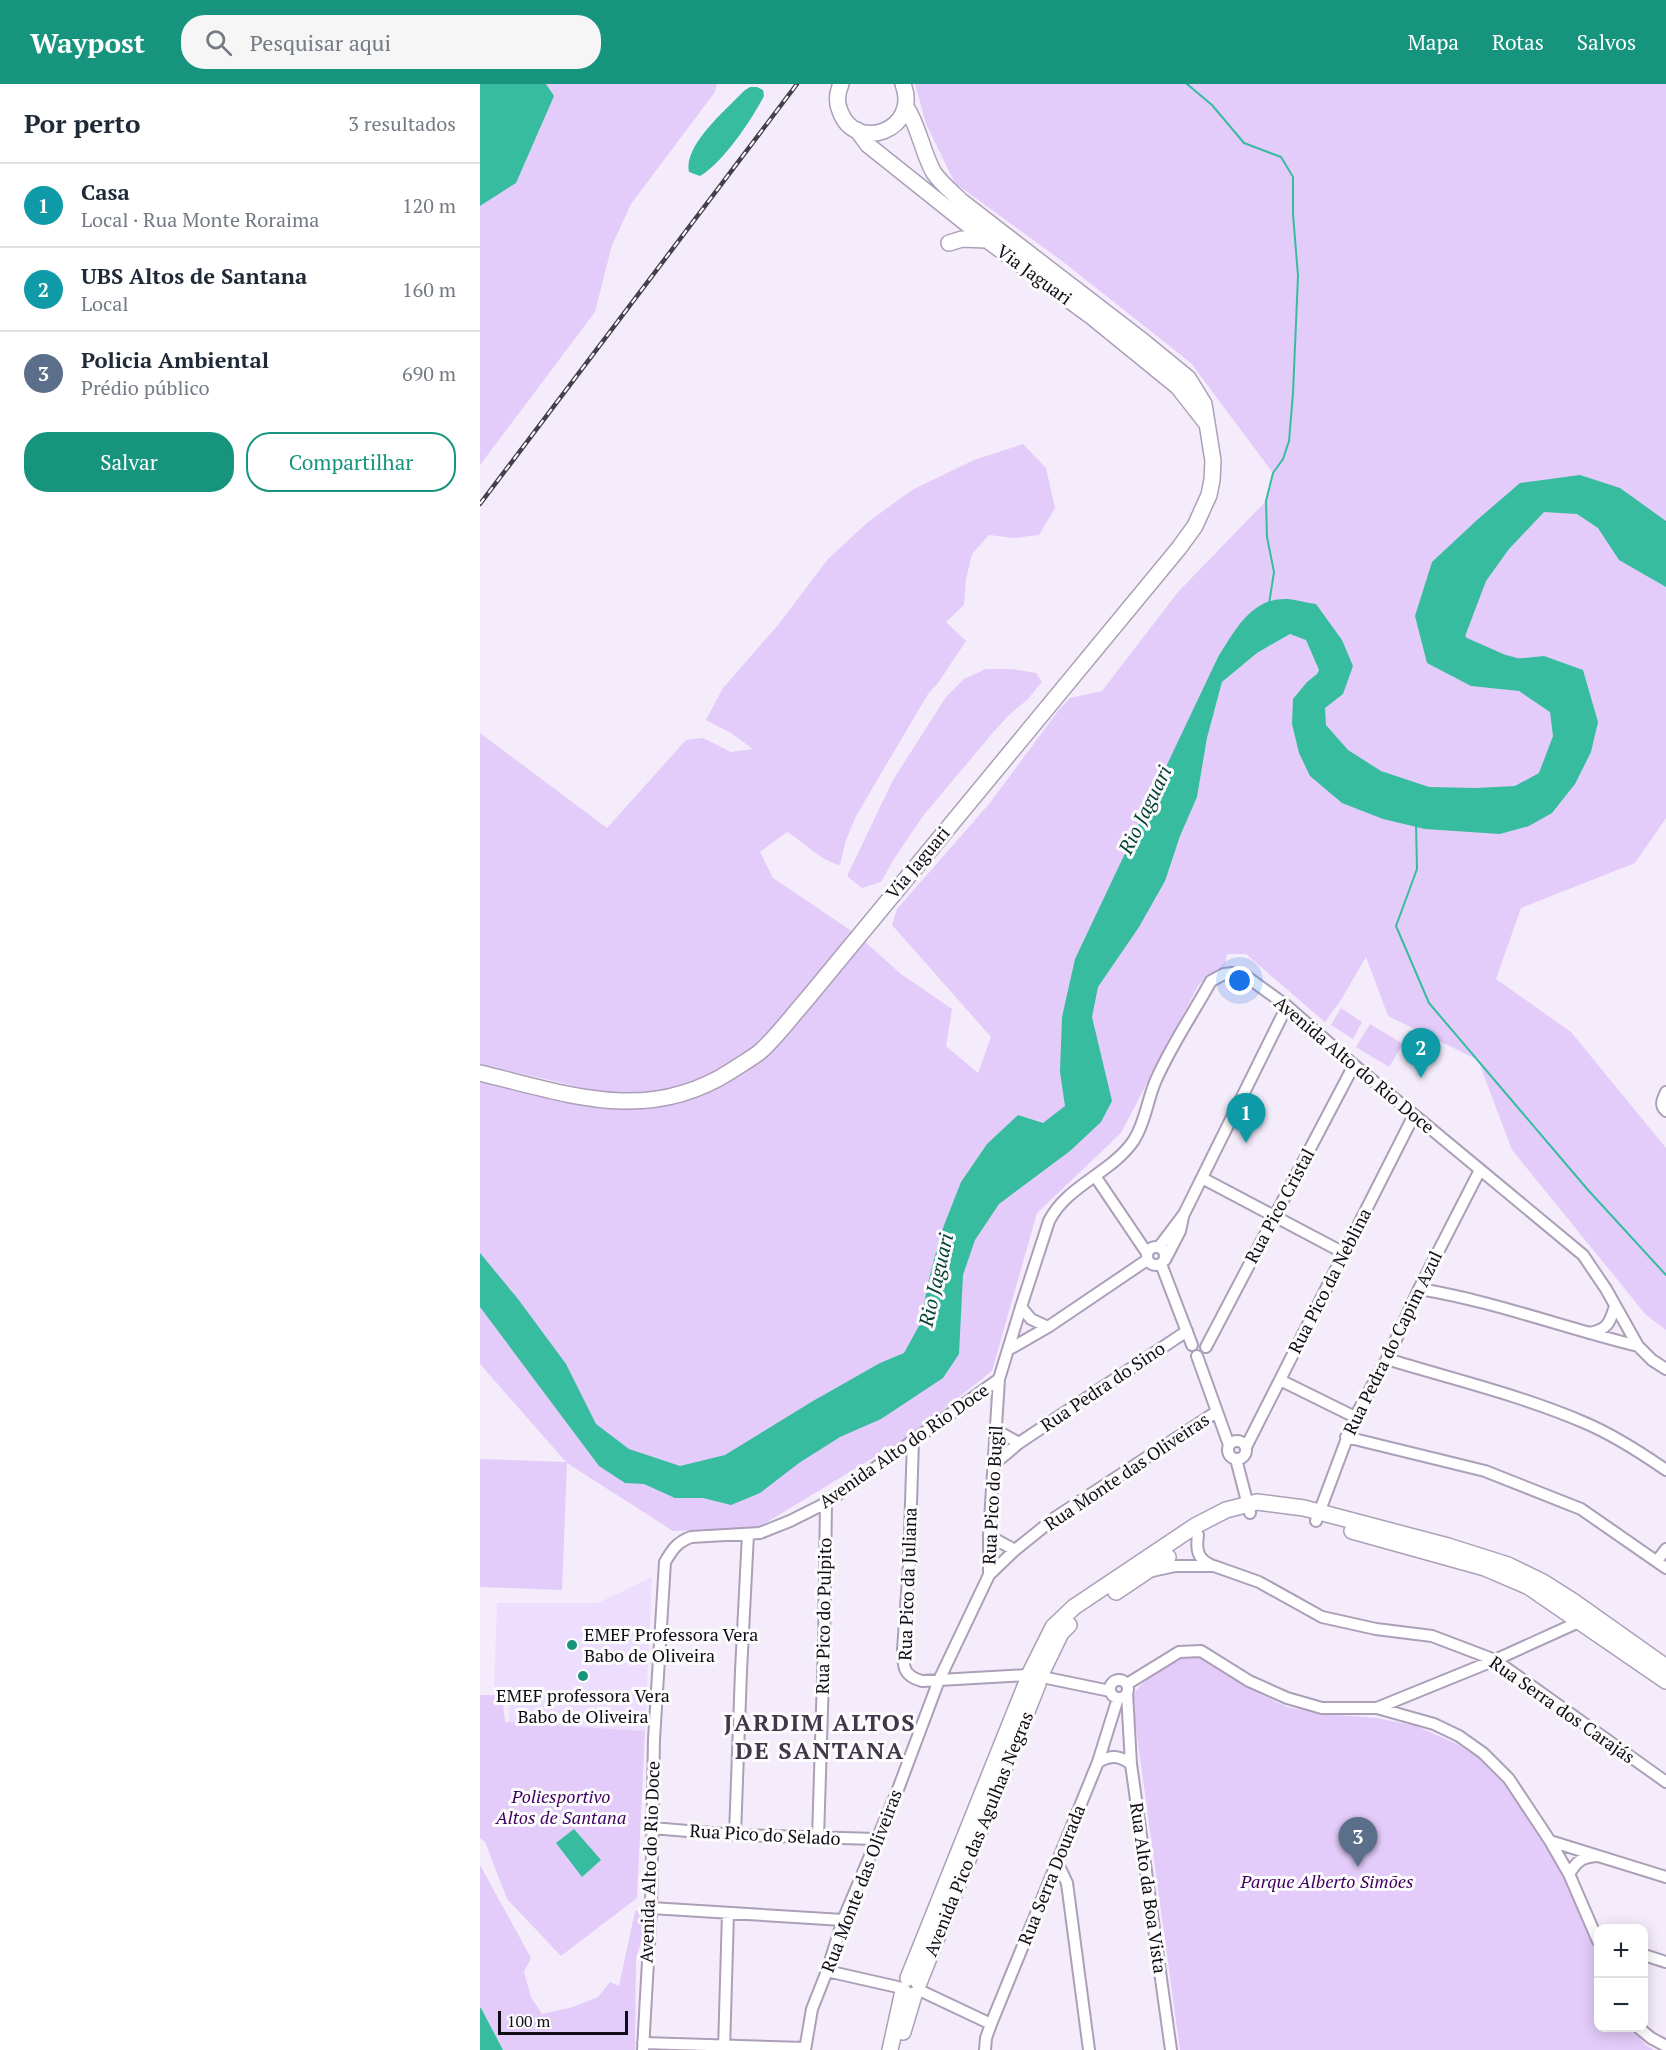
<!DOCTYPE html>
<html lang="pt">
<head>
<meta charset="utf-8">
<style>
	body { margin:0; font-family:"PT Serif",serif; background:#f6f6f7; color:#1f2937 }
	.controls { position:absolute; right:18px; bottom:18px; display:grid; overflow:hidden; border-radius:12px; box-shadow:0 3px 15px #0003 }
	.controls button { width:54px; height:54px; display:grid; place-items:center; padding:0; border:0; border-bottom:2px solid #e0e1e3; background:#fff; color:#1f2937; font:30px sans-serif }
	.scale { position:absolute; left:18px; bottom:15px; width:130px; box-sizing:border-box; padding-left:6px; border:3px solid #110d15; border-top:0; font-size:16px; line-height:21px; white-space:nowrap; color:#110d15; -webkit-text-stroke:4px #fcfcfc; paint-order:stroke }
	.you { position:absolute; left:760px; top:897px; width:21px; height:21px; margin:-15px; border:4px solid #fff; border-radius:50%; background:#1a73e8; box-shadow:0 0 0 9px #1a73e833 }
	.badge { display:grid; place-items:center; width:39px; height:39px; border-radius:50%; background:#16947d; color:#fff; font-size:20px; font-weight:700 }
	.pin { position:absolute; translate:-50% -50px; filter:drop-shadow(0 2px 3px #0008) }
	.pin::after { content:''; position:absolute; top:32px; width:21px; height:18px; background:inherit; clip-path:polygon(0 0,100% 0,50% 100%) }
	.list { margin:0; padding:0; list-style:none }
	h2 { display:flex; justify-content:space-between; align-items:center; height:78px; margin:0; padding:0 24px; font-size:26px }
	h2 small { font-size:20px; font-weight:400; color:#747a83 }
	.list li { display:grid; grid-template-columns:39px 1fr auto; gap:18px; align-items:center; box-sizing:border-box; height:84px; padding:0 24px; border-top:2px solid #e0e1e3 }
	.list b { display:block; font-size:22px; white-space:nowrap }
	.list p { margin:0; font-size:20px; white-space:nowrap; color:#747a83 }
	.list em { font-size:20px; font-style:normal; color:#747a83 }
	.actions { display:flex; gap:12px; padding:18px 24px }
	.actions a { flex:1; padding:14px 0; border:2px solid #16947d; border-radius:24px; text-align:center; font-size:21px; color:#16947d }
	.actions .main { background:#16947d; color:#fff }
	.icon { flex:none; width:33px; height:33px; fill:none; stroke:currentColor; stroke-width:2; stroke-linecap:round; stroke-linejoin:round }
	.map { position:relative; flex:none; width:1186px; height:1966px; overflow:hidden }
	header { display:flex; align-items:center; gap:36px; box-sizing:border-box; height:84px; padding:0 30px; background:#16947d; color:#fff }
	header strong { font-size:28px }
	nav { display:flex; gap:33px; margin-inline-start:auto; font-size:21px }
	.search { width:420px; height:54px; background:#f6f6f7; display:flex; align-items:center; gap:15px; box-sizing:border-box; padding:0 21px; border-radius:24px; color:#747a83; font-size:22px }
	main { display:flex }
	aside { flex:1; background:#fff }
	.map>svg:first-child { display:block }
</style>
</head>
<body>
<header>
<strong>Waypost</strong>
<div class="search"><svg class="icon" aria-label="search" viewBox="0 0 24 24"><circle cx="10" cy="10" r="6"/><path d="M15 15l6 6"/></svg>Pesquisar aqui</div>
<nav><a>Mapa</a><a>Rotas</a><a>Salvos</a></nav>
</header>
<main>
<aside>
<h2>Por perto<small>3 resultados</small></h2>
<ul class="list">
<li><span class="badge" style="background:#0f9aa8">1</span><div><b>Casa</b><p>Local · Rua Monte Roraima</p></div><em>120 m</em></li>
<li><span class="badge" style="background:#0f9aa8">2</span><div><b>UBS Altos de Santana</b><p>Local</p></div><em>160 m</em></li>
<li><span class="badge" style="background:#5c6f8a">3</span><div><b>Policia Ambiental</b><p>Prédio público</p></div><em>690 m</em></li>
</ul>
<div class="actions"><a class="main">Salvar</a><a>Compartilhar</a></div>
</aside>
<div class="map">
<svg width="1186" height="1966" viewBox="0 0 1186 1966">
	<rect width="100%" height="100%" fill="#f4ecfb"/>
	<!-- built -->
	<path fill="#edddfe" d="M 172,1493 L 165,1647 L 29,1639 L 29,1613 L 14,1603 L 17,1519 L 118,1519 Z"/>
	<!-- green -->
	<path fill="#e3ccf9" fill-rule="evenodd" d="M 0,0 L 237,0 L 235,8 L 151,120 L 132,161 L 115,228 L 0,381 Z
		M 435,0 L 1186,0 L 1186,734 L 1155,779 L 1041,824 L 1016,895 L 1091,948 L 1186,1064 L 1186,1246 L 1166,1231 L 1032,1066 L 998,976 L 908,932 L 886,873 L 861,916 L 845,938 L 766,870 L 747,870 L 745,880 L 719,900 L 641,1049 L 557,1129 L 512,1287 L 431,1351 L 277,1444 L 193,1447 L 87,1379 L 82,1506 L 0,1503 L 0,1375 L 86,1378 L 0,1280 L 0,996 L 122,1023 L 121,1008 L 0,980 L 0,649 L 127,744 L 206,656 L 223,654 L 251,668 L 273,665 L 251,649 L 226,636 L 243,604 L 298,541 L 348,475 L 388,438 L 432,406 L 494,376 L 543,360 L 566,384 L 575,424 L 559,451 L 534,454 L 509,451 L 492,470 L 486,495 L 484,521 L 466,538 L 486,557 L 458,599 L 448,610 L 376,732 L 366,756 L 360,781 C 339,776 326,759 307,748 L 280,768 L 293,794 L 376,850 L 421,890 L 472,925 L 466,962 L 498,989 L 511,953 L 412,841 L 417,825 L 509,720 L 578,627 L 590,614 L 622,607 L 698,508 L 786,417 L 793,389 L 711,279 L 582,177 L 475,99 L 446,40 ZM 836,520 L 863,610 L 831,622 L 827,598 L 837,590 L 839,586 L 826,555 L 810,550 L 777,569 L 742,598 L 727,654 L 717,713 L 711,725 L 680,698 L 738,573 Z
		M 506,585 L 532,585 L 556,589 L 562,598 L 547,616 L 528,632 L 510,652 L 443,732 L 414,775 L 401,798 L 382,804 L 368,793 L 368,790 L 413,696 L 466,613 L 484,595 Z
		M 861,924 L 882,938 L 873,955 L 851,941 Z
		M 890,940 L 923,960 L 909,983 L 876,963 Z
		M 706,1572 L 722,1574 L 780,1610 L 807,1623 L 844,1630 L 897,1634 L 936,1642 L 977,1660 L 1010,1681 L 1029,1705 L 1080,1785 L 1118,1873 L 1118,1944 L 1151,1944 L 1166,1961 L 1174,1966 L 700,1966 L 652,1615 C 656,1599 691,1577 706,1572 Z
		M 0,1611 L 22,1611 L 25,1638 L 165,1647 L 157,1814 L 81,1872 L 27,1815 L 5,1758 L 0,1754 Z
		M 0,1781 L 51,1874 L 44,1888 L 51,1913 L 62,1930 L 93,1923 L 118,1913 L 130,1898 L 139,1902 L 155,1827 L 171,1824 L 156,1875 L 155,1966 L 23,1966 L 0,1923 Z"/>
	<!-- water -->
	<path fill="#37bca0" d="M 0,0 L 66,0 L 74,12 L 36,99 L 0,122 Z
		M 270,3 L 277,3 L 283,6 L 284,12 C 272,35 243,79 220,92 L 209,88 C 203,61 248,24 265,6 Z
		M 1100,391 L 1140,404 L 1186,437 L 1186,503 L 1139,476 L 1118,444 L 1097,430 L 1064,428 L 1029,465 L 1006,497 L 984,555 L 997,574 L 1013,577 L 1064,572 L 1103,586 L 1118,638 L 1111,668 L 1095,700 L 1072,729 L 1049,742 L 1020,750 L 945,745 L 903,735 L 862,719 L 830,692 L 819,669 L 812,640 L 813,615 L 827,598 L 837,590 L 839,586 L 826,556 L 810,550 L 777,569 L 742,598 L 727,654 L 717,713 L 700,752 L 685,797 L 659,843 L 618,903 L 612,933 L 632,1017 L 621,1038 L 590,1067 L 519,1120 L 495,1156 L 483,1191 L 479,1270 L 463,1294 L 401,1335 L 360,1353 L 319,1379 L 280,1409 L 251,1421 L 223,1414 L 195,1414 L 164,1400 L 145,1399 L 119,1382 L 0,1223 L 0,1169 L 38,1215 L 86,1280 L 116,1340 L 149,1365 L 200,1382 L 245,1371 L 333,1317 L 400,1279 L 424,1269 L 440,1240 L 449,1195 L 461,1149 L 481,1098 L 507,1060 L 538,1031 L 563,1039 L 585,1022 L 580,988 L 582,933 L 595,875 L 738,573 C 755,547 771,513 808,515 C 817,516 827,519 836,520 L 862,556 L 873,582 L 863,610 L 845,624 L 846,641 L 868,666 L 901,687 L 949,703 L 996,704 L 1035,702 L 1059,689 L 1073,652 L 1070,628 L 1039,607 L 991,602 L 947,579 L 935,532 L 952,478 L 997,436 L 1040,399 Z
		M 94,1745 L 121,1776 L 102,1793 L 76,1759 Z
		M 0,1923 L 2,1926 L 23,1966 L 0,1966 Z"/>
	<g fill="none" stroke-linecap="round" stroke-linejoin="round">
		<!-- stream -->
		<path stroke="#37bca0" stroke-width="2" d="M 707,0 L 732,21 L 764,59 L 801,73 L 813,93 L 813,130 L 818,192 L 813,309 L 809,357 L 803,375 L 793,389 L 786,417 L 787,453 L 794,488 L 789,520
			M 936,741 L 937,785 L 916,842 L 949,919 L 1108,1106 L 1186,1191"/>
		<!-- river -->
		<path stroke="#37bca0" stroke-width="15" d="M 977,550 L 980,559 L 1023,578 L 1038,582"/>
		<defs>
			<path id="street" d="M 1186,1008 C 1183,1015 1179,1021 1186,1027
				M 615,1092 L 667,1169
				M 722,1094 L 864,1169
				M667 1172a9 9 0 1 1 18 0a9 9 0 1 1-18 0Z
				M 679,1163 L 704,1130 L 807,922
				M 685,1176 L 700,1147 L 703,1133
				M 681,1180 L 712,1261
				M 939,1205 C 1014,1217 1084,1244 1158,1262
				M 541,1223 L 551,1235 L 568,1243
				M 1109,1249 C 1127,1246 1130,1239 1135,1222
				M 726,1263 L 874,981
				M 528,1266 L 568,1243 L 667,1176
				M 717,1272 L 749,1361
				M 907,1275 C 972,1295 1040,1311 1103,1338 C 1132,1350 1160,1368 1186,1386
				M 800,1296 L 875,1333
				M 516,1346 L 539,1359
				M 866,1353 L 1005,1387 L 1101,1425 L 1186,1484
				M748 1366a9 9 0 1 1 18 0a9 9 0 1 1-18 0Z
				M 433,1357 L 429,1481 L 423,1566 C 423,1584 424,1592 442,1597 L 548,1591
				M 766,1363 L 934,1031
				M 756,1375 L 770,1429
				M 513,1381 L 539,1359 L 707,1247
				M 836,1437 L 875,1333 L 907,1275 L 939,1205 L 1000,1086
				M 718,1451 C 716,1465 717,1475 731,1481
				M 509,1452 L 535,1466
				M 1177,1477 L 1186,1465
				M 672,1487 L 695,1482 L 734,1482 L 779,1498 L 842,1533 L 896,1545 L 952,1552 L 1015,1576 L 1186,1698
				M 509,1491 L 509,1452 L 519,1295
				M 562,1593 L 630,1607
				M630 1605a9 9 0 1 1 18 0a9 9 0 1 1-18 0Z
				M 647,1600 L 699,1568 L 721,1567 L 769,1597 L 807,1614 L 842,1624 L 897,1624 L 954,1640 L 979,1652 L 1003,1669 L 1029,1695 L 1070,1757 L 1089,1790 L 1118,1857
				M 647,1609 L 651,1680 L 691,1966
				M 897,1624 L 1015,1576 L 1101,1537
				M 618,1678 C 631,1671 639,1671 651,1680
				M 172,1744 L 255,1751 L 397,1755
				M 255,1751 L 261,1587 L 268,1450
				M 338,1754 L 344,1562 L 346,1419
				M 1070,1757 L 1186,1793
				M 577,1778 L 587,1799 L 609,1966
				M 1089,1790 C 1097,1777 1102,1773 1117,1772
				M 171,1824 L 363,1836
				M 1164,1871 L 1186,1878
				M 347,1887 L 422,1904
				M 439,1906 L 511,1940
				M 1159,1944 L 1171,1954 L 1186,1962
				M 163,1959 L 325,1964
				M 163,1966 L 171,1824 L 174,1655 L 185,1478 C 192,1466 197,1458 211,1453 L 280,1449 L 310,1437 L 346,1419 L 519,1295 L 541,1223 L 569,1137 C 587,1101 632,1089 654,1056 C 666,1037 667,1016 676,996 C 690,964 710,934 727,904 L 731,897 L 744,890 L 752,889 L 767,893 L 807,922 L 874,981 L 1103,1171 L 1126,1205 L 1158,1262 L 1172,1276 L 1186,1285
				M 244,1966 L 248,1829
				M 325,1966 L 332,1925 L 347,1887 L 363,1836 L 417,1708 L 459,1596 L 509,1491 L 535,1466 L 576,1433 L 736,1328
				M 505,1966 L 506,1954 L 511,1940 L 618,1678 L 638,1614"/>
			<path id="secondary" d="M 361,0 C 357,9 356,18 360,27 C 375,70 441,46 423,0
				M 377,46 L 388,61 L 507,156 L 612,233 L 698,303 L 727,340
				M 469,159 L 482,155 L 507,156
				M 0,989 C 88,1010 167,1041 251,987 C 261,980 273,974 282,966 C 298,951 312,932 327,915 L 699,464 L 715,442 L 729,411 L 732,396 L 733,377 L 724,320 L 708,294 L 664,258 L 481,117 C 472,108 461,99 454,89 C 442,68 439,42 426,23
				M 872,1447 L 1005,1484 L 1049,1503 L 1186,1597
				M 636,1508 L 688,1473
				M 550,1589 L 573,1543 L 594,1523 L 715,1442 L 746,1426 L 777,1418 L 824,1424 L 968,1462 L 1028,1481 L 1063,1498 L 1093,1517 L 1186,1583
				M 561,1590 L 581,1549 L 589,1541
				M 428,1894 L 548,1595
				M 439,1899 L 558,1600
				M 423,1948 L 434,1911
				M 410,1966 L 423,1907"/>
		</defs>
		<!-- street casing -->
		<use href="#street" stroke="#ac9fb8" stroke-width="14"/>
		<!-- secondary casing -->
		<use href="#secondary" stroke="#ac9fb8" stroke-width="18"/>
		<!-- street -->
		<use href="#street" stroke="#fff" stroke-width="10"/>
		<!-- secondary -->
		<use href="#secondary" stroke="#fff" stroke-width="15"/>
		<defs>
			<path id="rail" d="M 0,420 L 317,0"/>
		</defs>
		<!-- rail casing -->
		<use href="#rail" stroke="#444049" stroke-width="4.5"/>
		<!-- rail -->
		<use href="#rail" stroke="#fcfcfc" stroke-width="2" stroke-dasharray="7" stroke-linecap="butt"/>
	</g>
	<!-- markers -->
	<g fill="#16947d" stroke="#fcfcfc" stroke-width="2">
		<circle cx="92" cy="1561" r="6"/>
		<circle cx="103" cy="1592" r="6"/>
	</g>
	<g text-anchor="middle" stroke-width="6" stroke-linejoin="round" paint-order="stroke">
		<!-- street labels -->
		<g font-size="18" fill="#110d15" stroke="#fcfcfc">
			<text transform="translate(554 191) rotate(36)" y="6">Via Jaguari</text>
			<text transform="translate(438 779) rotate(-50)" y="6">Via Jaguari</text>
			<text transform="translate(874 981) rotate(40)" y="6">Avenida Alto do Rio Doce</text>
			<text transform="translate(800 1122) rotate(-62)" y="6">Rua Pico Cristal</text>
			<text transform="translate(850 1197) rotate(-63)" y="6">Rua Pico da Neblina</text>
			<text transform="translate(913 1259) rotate(-64)" y="6">Rua Pedra do Capim Azul</text>
			<text transform="translate(623 1303) rotate(-34)" y="6">Rua Pedra do Sino</text>
			<text transform="translate(424 1362) rotate(-35)" y="6">Avenida Alto do Rio Doce</text>
			<text transform="translate(647 1388) rotate(-34)" y="6">Rua Monte das Oliveiras</text>
			<text transform="translate(513 1411) rotate(-87)" y="6">Rua Pico do Bugil</text>
			<text transform="translate(428 1500) rotate(-88)" y="6">Rua Pico da Juliana</text>
			<text transform="translate(344 1532) rotate(-89)" y="6">Rua Pico do Pulpito</text>
			<text transform="translate(1082 1626) rotate(35)" y="6">Rua Serra dos Carajás</text>
			<text transform="translate(499 1750) rotate(-68)" y="6">Avenida Pico das Agulhas Negras</text>
			<text transform="translate(285 1751) rotate(3)" y="6">Rua Pico do Selado</text>
			<text transform="translate(170 1778) rotate(-88)" y="6">Avenida Alto do Rio Doce</text>
			<text transform="translate(572 1791) rotate(-68)" y="6">Rua Serra Dourada</text>
			<text transform="translate(382 1797) rotate(-69)" y="6">Rua Monte das Oliveiras</text>
			<text transform="translate(668 1804) rotate(82)" y="6">Rua Alto da Boa Vista</text>
		</g>
		<!-- poi labels -->
		<g font-size="18" fill="#110d15" stroke="#fcfcfc" text-anchor="start">
			<text x="104" y="1557">EMEF Professora Vera<tspan x="104" dy="21">Babo de Oliveira</tspan></text>
			<text x="103" y="1618" text-anchor="middle">EMEF professora Vera<tspan x="103" dy="21">Babo de Oliveira</tspan></text>
		</g>
		<!-- park labels -->
		<g font-size="18" font-style="italic" fill="#400061" stroke="#fcfcfc">
			<text x="81" y="1719">Poliesportivo<tspan x="81" dy="21">Altos de Santana</tspan></text>
			<text x="847" y="1804">Parque Alberto Simões</text>
		</g>
		<!-- water labels -->
		<g font-size="20" font-style="italic" fill="#043f34" stroke="#fcfcfc">
			<text transform="translate(665 726) rotate(-64)" y="7">Rio Jaguari</text>
			<text transform="translate(456 1196) rotate(-77)" y="7">Rio Jaguari</text>
		</g>
		<!-- district labels -->
		<g font-size="24" font-weight="bold" letter-spacing="1.5" fill="#42384c" stroke="#fcfcfc">
			<text x="340" y="1647">JARDIM ALTOS<tspan x="340" dy="28">DE SANTANA</tspan></text>
		</g>
	</g>
</svg>
<div class="controls">
<button>+</button>
<button>−</button>
</div>
<div class="scale">100 m</div>
<div class="you"></div>
<div class="pin badge" style="left:766px;top:1059px;background:#0f9aa8">1</div>
<div class="pin badge" style="left:941px;top:994px;background:#0f9aa8">2</div>
<div class="pin badge" style="left:878px;top:1783px;background:#5c6f8a">3</div>
</div>
</main>
</body>
</html>
